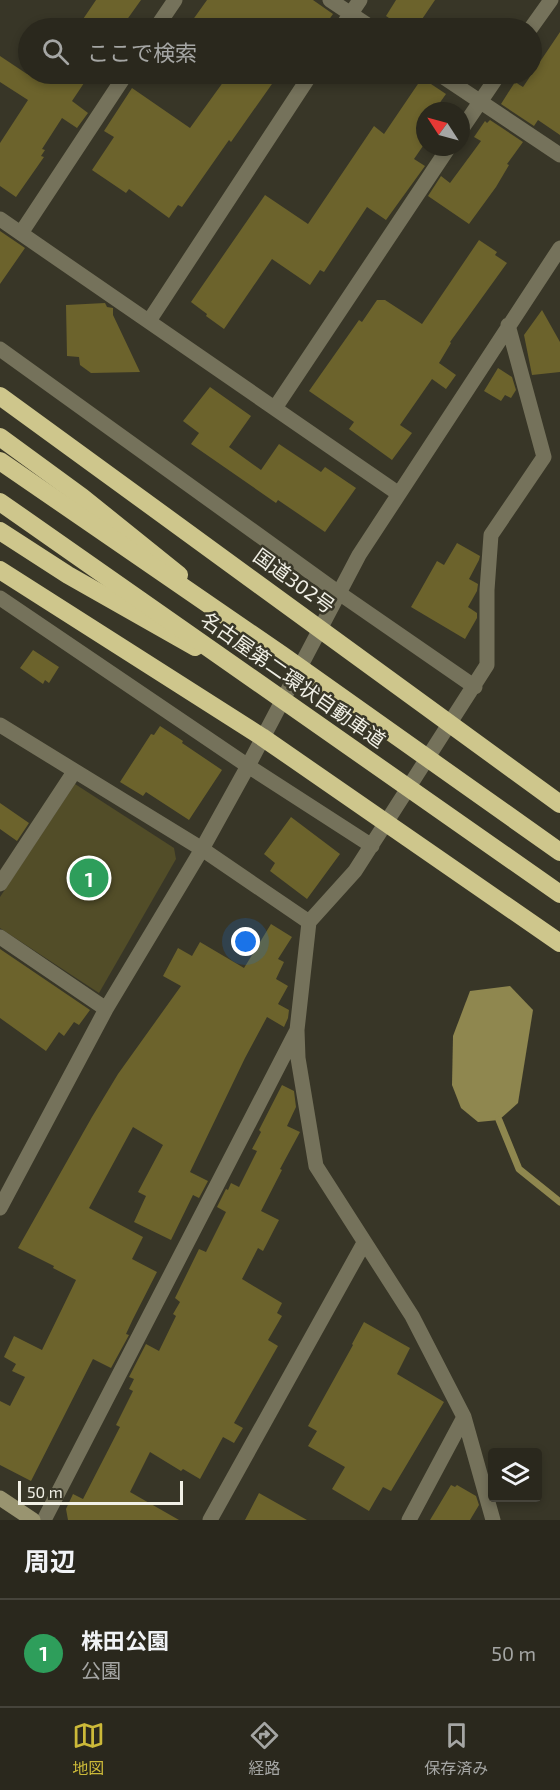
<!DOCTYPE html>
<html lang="ja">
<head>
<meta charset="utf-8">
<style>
	body { margin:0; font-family:"Exo 2","Noto Sans JP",sans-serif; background:#36342a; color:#f1f3f6 }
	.controls { position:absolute; right:18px; bottom:18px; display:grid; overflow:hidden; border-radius:6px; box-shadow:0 3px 9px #0003 }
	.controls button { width:54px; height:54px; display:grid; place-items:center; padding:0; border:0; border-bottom:2px solid #46443b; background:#2a281d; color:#f1f3f6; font:30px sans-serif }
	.compass { position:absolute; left:416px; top:102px; width:54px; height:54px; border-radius:50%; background:#2a281d; box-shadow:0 3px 9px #0003; rotate:306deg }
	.scale { position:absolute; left:18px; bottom:15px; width:165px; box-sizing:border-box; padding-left:6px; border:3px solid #f1f0e6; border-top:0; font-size:16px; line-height:21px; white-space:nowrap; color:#f1f0e6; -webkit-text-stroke:4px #383627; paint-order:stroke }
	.you { position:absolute; left:246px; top:942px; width:21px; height:21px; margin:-15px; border:4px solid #fff; border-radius:50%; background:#1a73e8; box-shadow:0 0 0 9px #1a73e833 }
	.badge { display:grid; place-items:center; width:39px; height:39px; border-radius:50%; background:#ccb939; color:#fff; font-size:20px; font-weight:700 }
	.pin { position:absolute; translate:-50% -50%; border:3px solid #fff; box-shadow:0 2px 6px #0006 }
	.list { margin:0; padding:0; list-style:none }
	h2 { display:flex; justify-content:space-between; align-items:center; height:78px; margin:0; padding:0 24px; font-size:26px }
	h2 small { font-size:20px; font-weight:400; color:#a5a6a4 }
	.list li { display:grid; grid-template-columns:39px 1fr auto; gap:18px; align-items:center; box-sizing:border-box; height:108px; padding:0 24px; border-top:2px solid #46443b }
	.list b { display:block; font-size:22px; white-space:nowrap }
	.list p { margin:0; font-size:20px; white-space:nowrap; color:#a5a6a4 }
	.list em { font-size:20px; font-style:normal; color:#a5a6a4 }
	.icon { flex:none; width:33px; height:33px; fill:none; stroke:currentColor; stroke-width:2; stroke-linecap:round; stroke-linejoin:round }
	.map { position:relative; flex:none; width:560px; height:1520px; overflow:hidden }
	.search { position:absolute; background:#2a281d; box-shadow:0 3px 9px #0003; left:18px; right:18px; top:18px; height:66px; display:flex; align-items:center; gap:15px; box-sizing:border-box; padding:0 21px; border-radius:33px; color:#a5a6a4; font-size:22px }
	.sheet { height:186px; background:#2a281d }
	nav { display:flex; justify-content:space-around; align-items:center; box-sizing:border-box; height:84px; border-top:2px solid #46443b; background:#2a281d; font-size:16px; color:#a5a6a4 }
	nav a { display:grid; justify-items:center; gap:3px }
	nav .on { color:#ccb939 }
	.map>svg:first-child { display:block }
</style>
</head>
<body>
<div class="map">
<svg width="560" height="1520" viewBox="0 0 560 1520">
	<rect width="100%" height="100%" fill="#383627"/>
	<!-- green -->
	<path fill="#524d28" d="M 75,784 L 174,848 L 176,859 L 99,993 L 0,928 L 0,897 Z"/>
	<!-- water -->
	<path fill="#8f874f" d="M 510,986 L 533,1010 L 518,1103 L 499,1120 L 478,1122 L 461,1108 L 452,1085 L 453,1036 L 470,991 Z"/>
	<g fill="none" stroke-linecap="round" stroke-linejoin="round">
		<!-- stream -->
		<path stroke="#8f874f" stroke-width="7" d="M 499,1120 L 519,1169 L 560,1202"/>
	</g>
	<!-- building -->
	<path fill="#6c632c" d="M 96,0 L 141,0 L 121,28 L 77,28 Z
		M 207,0 L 313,0 L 333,14 L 323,28 L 187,28 Z
		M 396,0 L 435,0 L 416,28 L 404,28 L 386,16 Z
		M 560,32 L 560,135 L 538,120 L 534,126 L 501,104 L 515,82 L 523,87 Z
		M 0,56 L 27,74 L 90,74 L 72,101 L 88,113 L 77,128 L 62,118 L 42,149 L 45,150 L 41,156 L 44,157 L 16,197 L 0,186 L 0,143 L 28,100 L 0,82 Z
		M 229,74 L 279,74 L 231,142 L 229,140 L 182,207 L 178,205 L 169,218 L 129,189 L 126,193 L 92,170 L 114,137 L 104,131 L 132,88 L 190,128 Z
		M 422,78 L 446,94 L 434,111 L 425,111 L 425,143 L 414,159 L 425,166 L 386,220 L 367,207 L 324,272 L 320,270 L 310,285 L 272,259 L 224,329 L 206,316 L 207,314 L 191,302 L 265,195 L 308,224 L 374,126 L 384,134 Z
		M 490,120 L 523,142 L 507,164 L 509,165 L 496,187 L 469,224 L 428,196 L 441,176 L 450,183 L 481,141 L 474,137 L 485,121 L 487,123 Z
		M 0,231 L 25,248 L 0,284 Z
		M 479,240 L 497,252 L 495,255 L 507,263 L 450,342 L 451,343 L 439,363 L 456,375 L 446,389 L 432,379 L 400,425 L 412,433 L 392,460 L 349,429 L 354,422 L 309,391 L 359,320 L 362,322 L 377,300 L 385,300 L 422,324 Z
		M 105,303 L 107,307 L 113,308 L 113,315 L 140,372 L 91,373 L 80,365 L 79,357 L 67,356 L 66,305 Z
		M 542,310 L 560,342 L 560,372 L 532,375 L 524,335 Z
		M 498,368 L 512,377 L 516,390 L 511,398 L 505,395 L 501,401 L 484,391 Z
		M 210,387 L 251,416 L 229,447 L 261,470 L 279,444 L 321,472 L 325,467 L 356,488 L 325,532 L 278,500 L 276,503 L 191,444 L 199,433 L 183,421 Z
		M 457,543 L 480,556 L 479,560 L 469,579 L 478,584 L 477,591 L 468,607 L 477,613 L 477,618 L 465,639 L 411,607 L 437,561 L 444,565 Z
		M 33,650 L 59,667 L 49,683 L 45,680 L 43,684 L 20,668 Z
		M 160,726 L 183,741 L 182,743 L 222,770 L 189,820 L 146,792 L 143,796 L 120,782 L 151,734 L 154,735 Z
		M 0,803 L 29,823 L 17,841 L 0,829 Z
		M 291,817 L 340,854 L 307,899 L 270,871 L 275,863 L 264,854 Z
		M 271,924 L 292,937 L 278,959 L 284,962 L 276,979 L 288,986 L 278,1004 L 289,1010 L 288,1018 L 284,1027 L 267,1017 L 245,1058 L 190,1172 L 208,1181 L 199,1198 L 193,1195 L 171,1240 L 134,1222 L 146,1196 L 138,1192 L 163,1145 L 133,1127 L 89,1208 L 143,1237 L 132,1259 L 157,1272 L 133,1319 L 126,1334 L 129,1335 L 111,1368 L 93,1359 L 31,1481 L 0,1465 L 0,1401 L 10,1406 L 25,1377 L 12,1371 L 16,1364 L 4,1357 L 14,1336 L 42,1350 L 76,1280 L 53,1268 L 54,1266 L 18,1248 L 92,1117 L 118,1074 L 181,986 L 163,976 L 178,948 L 192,956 L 200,942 L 244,968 Z
		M 0,949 L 90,1010 L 79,1025 L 74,1022 L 64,1036 L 59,1032 L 46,1051 L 0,1018 Z
		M 282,1085 L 294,1091 L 296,1107 L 287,1126 L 300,1132 L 280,1169 L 282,1170 L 261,1211 L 279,1220 L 263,1251 L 258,1248 L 242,1279 L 282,1303 L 277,1313 L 282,1316 L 268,1340 L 278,1346 L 234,1423 L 243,1428 L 234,1443 L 223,1437 L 200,1479 L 183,1469 L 181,1471 L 150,1452 L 130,1492 L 179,1520 L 68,1520 L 66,1509 L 73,1494 L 83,1499 L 120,1427 L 116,1425 L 133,1391 L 129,1389 L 134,1379 L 129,1377 L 146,1344 L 159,1351 L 176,1316 L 173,1314 L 180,1302 L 175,1298 L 199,1249 L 206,1252 L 226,1212 L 217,1207 L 226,1189 L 228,1190 L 231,1183 L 239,1187 L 257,1151 L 252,1149 L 261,1132 L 259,1130 Z
		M 364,1322 L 410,1348 L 397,1374 L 444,1402 L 391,1491 L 383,1487 L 369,1511 L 332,1489 L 345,1467 L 308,1446 L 317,1431 L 308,1426 L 353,1345 L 352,1344 Z
		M 451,1485 L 455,1487 L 457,1485 L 476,1496 L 479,1505 L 470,1520 L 430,1520 Z
		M 259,1493 L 307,1520 L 245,1520 Z"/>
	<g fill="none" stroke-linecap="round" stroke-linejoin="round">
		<!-- street -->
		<path stroke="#75725b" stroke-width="15" d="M 330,0 L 372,28
			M 156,28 L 175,0
			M 341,28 L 360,0
			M 531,28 L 551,0
			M 439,74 L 560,155
			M 461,130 L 499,74
			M 0,219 L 399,494
			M 21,233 L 126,74
			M 149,321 L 311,74
			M 0,349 L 339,593 L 475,687
			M 275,408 L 449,147
			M 0,598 L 248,766 L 372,846
			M 0,725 L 202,849 L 309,922
			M 0,884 L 74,772
			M 0,937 L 106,1009
			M 0,1208 L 106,1009 L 202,849 L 248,766 L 359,555 L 560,248
			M 44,1520 L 296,1032
			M 210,1520 L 364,1243
			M 409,1520 L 464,1417
			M 493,1520 L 464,1417 L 412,1316 L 316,1166 L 298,1058 L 297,1030 L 309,922 L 355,871 L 487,665 L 487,590 L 491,535 L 544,457 L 508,325"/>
		<!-- secondary -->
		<path stroke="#999470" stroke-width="15" d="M 0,1498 L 33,1520"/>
		<!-- highway -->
		<path stroke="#cec68c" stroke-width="18" d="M 0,437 L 82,497 L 179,575
			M 0,531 L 68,575 L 195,647"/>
		<!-- highway-bridge -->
		<path stroke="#cec68c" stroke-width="18" d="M 0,396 L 560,804
			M 0,461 L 282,655 L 560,852
			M 0,502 L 560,894
			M 0,570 L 262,737 L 560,943"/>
	</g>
	<g text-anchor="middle" stroke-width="5" stroke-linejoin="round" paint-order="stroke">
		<!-- street labels -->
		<g font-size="20" fill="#f1f0e6" stroke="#383627">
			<text transform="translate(294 581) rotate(36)" y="7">国道302号</text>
			<text transform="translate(293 680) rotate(35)" y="7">名古屋第二環状自動車道</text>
		</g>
	</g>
</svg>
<div class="controls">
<button><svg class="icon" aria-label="layers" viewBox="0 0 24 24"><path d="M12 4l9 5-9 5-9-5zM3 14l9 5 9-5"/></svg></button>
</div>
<svg class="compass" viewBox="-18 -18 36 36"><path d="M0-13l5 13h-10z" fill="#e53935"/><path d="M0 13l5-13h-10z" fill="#a5a6a4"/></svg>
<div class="scale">50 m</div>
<div class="you"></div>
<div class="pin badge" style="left:89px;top:878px;background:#2e9e5b">1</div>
<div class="search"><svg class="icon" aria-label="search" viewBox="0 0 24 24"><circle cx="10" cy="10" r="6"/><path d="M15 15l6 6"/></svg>ここで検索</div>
</div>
<section class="sheet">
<h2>周辺<small></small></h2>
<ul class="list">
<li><span class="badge" style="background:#2e9e5b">1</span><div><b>株田公園</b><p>公園</p></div><em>50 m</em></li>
</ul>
</section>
<nav>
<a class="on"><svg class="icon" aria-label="map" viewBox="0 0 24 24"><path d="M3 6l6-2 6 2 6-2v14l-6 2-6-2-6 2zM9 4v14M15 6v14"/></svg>地図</a>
<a><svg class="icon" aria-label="directions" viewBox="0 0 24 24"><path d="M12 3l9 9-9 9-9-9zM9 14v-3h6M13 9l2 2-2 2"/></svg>経路</a>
<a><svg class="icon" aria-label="saved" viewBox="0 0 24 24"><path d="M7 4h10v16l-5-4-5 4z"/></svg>保存済み</a>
</nav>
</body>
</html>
